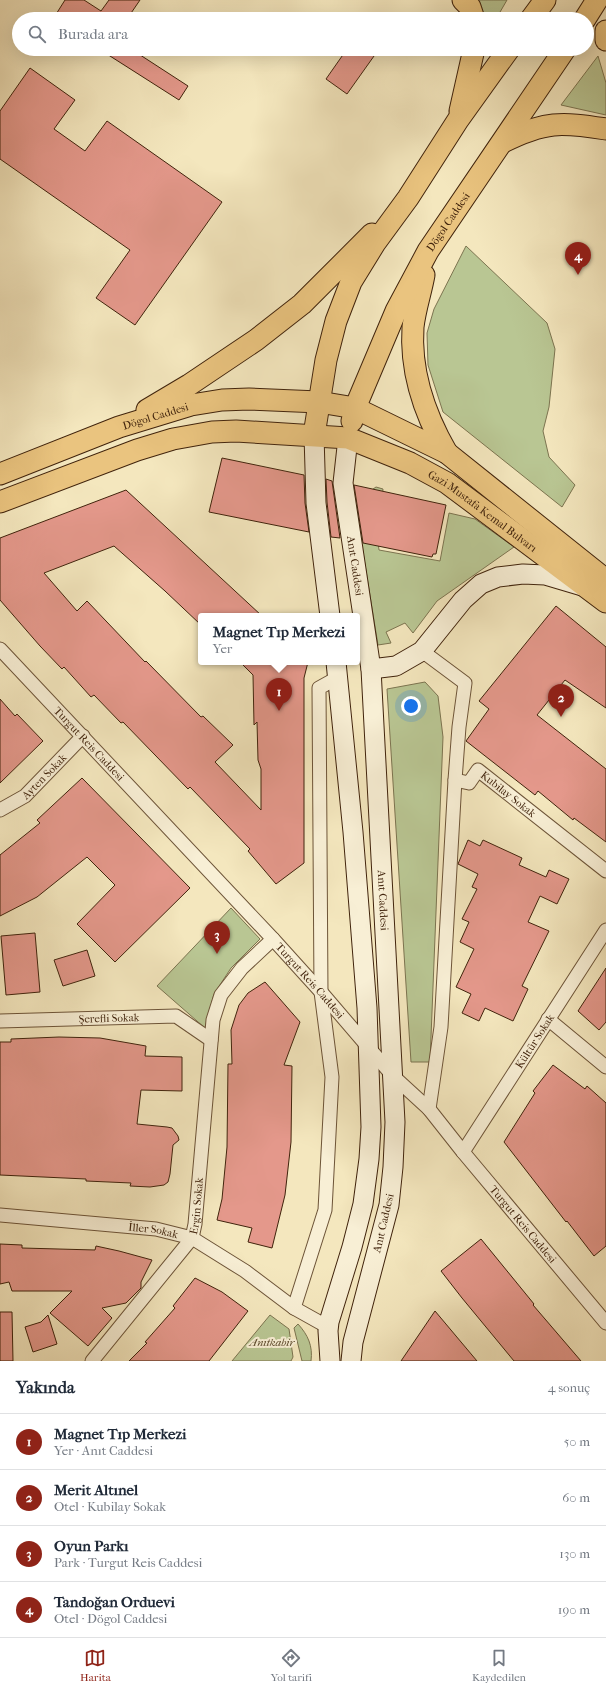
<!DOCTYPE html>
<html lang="tr">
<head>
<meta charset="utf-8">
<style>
	body { margin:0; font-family:"IM FELL French Canon",serif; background:#f6f6f7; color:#1f2937 }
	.you { position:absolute; left:411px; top:706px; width:14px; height:14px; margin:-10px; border:3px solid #fff; border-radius:50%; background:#1a73e8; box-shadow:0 0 0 6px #1a73e833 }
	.badge { display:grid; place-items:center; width:26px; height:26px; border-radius:50%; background:#8f2418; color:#fff; font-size:13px; font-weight:700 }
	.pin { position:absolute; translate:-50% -33px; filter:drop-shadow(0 1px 2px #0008) }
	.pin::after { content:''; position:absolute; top:21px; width:14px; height:12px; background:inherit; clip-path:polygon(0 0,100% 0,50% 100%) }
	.popup { position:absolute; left:198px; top:613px; width:162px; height:52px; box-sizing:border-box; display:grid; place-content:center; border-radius:4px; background:#fff; filter:drop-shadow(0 1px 3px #0005); font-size:13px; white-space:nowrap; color:#747a83 }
	.popup b { font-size:15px; color:#1f2937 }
	.popup::after { content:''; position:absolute; left:50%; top:100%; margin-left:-8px; border:8px solid transparent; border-top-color:#fff }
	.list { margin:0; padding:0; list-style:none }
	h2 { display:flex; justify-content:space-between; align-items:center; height:52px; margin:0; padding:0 16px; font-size:17px }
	h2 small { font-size:13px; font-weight:400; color:#747a83 }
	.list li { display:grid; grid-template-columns:26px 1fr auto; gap:12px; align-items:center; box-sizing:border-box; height:56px; padding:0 16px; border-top:1px solid #e0e1e3 }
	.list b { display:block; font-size:15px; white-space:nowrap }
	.list p { margin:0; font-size:13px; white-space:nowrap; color:#747a83 }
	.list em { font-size:13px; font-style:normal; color:#747a83 }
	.icon { flex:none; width:22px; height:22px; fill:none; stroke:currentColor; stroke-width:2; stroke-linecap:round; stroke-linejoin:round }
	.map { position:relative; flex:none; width:606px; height:1361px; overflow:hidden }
	.search { position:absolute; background:#fff; box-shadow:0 4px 16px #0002; left:12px; right:12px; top:12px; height:44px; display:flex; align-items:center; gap:10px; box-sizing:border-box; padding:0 14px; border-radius:22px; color:#747a83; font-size:15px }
	.sheet { height:276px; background:#fff }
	nav { display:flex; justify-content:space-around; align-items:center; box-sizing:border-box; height:56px; border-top:1px solid #e0e1e3; background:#fff; font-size:11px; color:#747a83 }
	nav a { display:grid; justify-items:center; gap:2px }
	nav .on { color:#8f2418 }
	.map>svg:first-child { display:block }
</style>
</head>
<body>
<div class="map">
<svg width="606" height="1361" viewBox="0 0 606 1361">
	<rect width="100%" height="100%" fill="#f4e7be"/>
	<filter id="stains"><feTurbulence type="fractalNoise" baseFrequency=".005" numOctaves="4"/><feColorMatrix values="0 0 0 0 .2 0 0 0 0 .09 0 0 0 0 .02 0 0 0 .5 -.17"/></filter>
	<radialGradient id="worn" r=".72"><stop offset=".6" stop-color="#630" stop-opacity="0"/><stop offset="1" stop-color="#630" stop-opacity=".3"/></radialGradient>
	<!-- green -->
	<path fill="#b9c693" stroke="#7c7450" d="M 474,0 L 507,0 L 496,19 L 482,19 Z
		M 598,56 L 606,83 L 606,115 L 561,105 Z
		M 466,246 L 547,323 L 555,349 L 549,407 L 543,431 L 549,457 L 575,485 L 562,507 L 443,412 L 428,365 L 427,333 L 434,309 Z
		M 376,487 L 383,489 L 378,542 L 379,550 L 440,561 L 449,513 L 475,519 L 514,547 L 437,601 L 413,633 L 405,623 L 386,632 L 391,643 L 378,645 L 357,515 L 360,498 Z
		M 425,682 L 438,696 L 443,737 L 430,1062 L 411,1062 L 387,689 Z
		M 231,908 L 260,939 L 231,968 L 214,994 L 205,1028 L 157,986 Z
		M 270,1315 L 289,1329 L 293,1357 L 291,1361 L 232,1361 Z
		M 298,1324 C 308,1335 313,1346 311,1361 L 302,1361 L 294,1328 Z"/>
	<!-- building -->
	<path fill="#e4988b" stroke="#40230c" d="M 65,0 L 84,0 L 101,11 L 109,0 L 140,0 L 127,19 L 53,19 Z
		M 99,49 L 131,49 L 188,86 L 179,100 Z
		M 347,49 L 379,49 L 347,94 L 326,79 Z
		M 30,68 L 75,100 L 54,129 L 85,151 L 107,121 L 222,202 L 135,325 L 96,298 L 130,250 L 0,159 L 0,111 Z
		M 222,458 L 304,475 L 305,503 L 309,532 L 209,512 Z
		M 326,479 L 332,481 L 340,538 L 331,537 L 327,502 Z
		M 354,485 L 446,505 L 436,554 L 433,554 L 432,557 L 363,543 Z
		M 126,490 L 262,616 L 201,616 L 201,625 L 165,591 L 114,546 L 44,573 L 77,611 L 87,601 L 145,662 L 146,661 L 201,717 L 203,716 L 233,745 L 215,762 L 261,810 L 261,769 L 258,760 L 257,722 L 254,725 L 253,675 L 240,662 L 308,662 L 304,678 L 304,863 L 276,884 L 248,851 L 250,849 L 190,787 L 188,789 L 123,722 L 121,723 L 94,695 L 91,697 L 64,667 L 62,669 L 40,646 L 0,600 L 0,538 Z
		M 556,606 L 606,647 L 606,708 L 565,680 L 537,715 L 606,769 L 606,842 L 574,818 L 573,820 L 538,791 L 535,795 L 466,741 L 489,709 L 479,701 Z
		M 0,699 L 15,716 L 17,714 L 43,741 L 0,783 Z
		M 82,778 L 190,888 L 115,962 L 77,924 L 115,885 L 87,857 L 37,897 L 0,916 L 0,855 L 40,823 L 37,820 Z
		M 468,840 L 480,846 L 483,840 L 522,858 L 519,865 L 546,877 L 549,870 L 569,879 L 557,904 L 540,896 L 528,922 L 549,931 L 522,986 L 528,989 L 513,1021 L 485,1008 L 479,1021 L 462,1013 L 471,994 L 456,987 L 474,949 L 460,942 L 469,922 L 462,919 L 477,889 L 472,887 L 478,874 L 458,864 Z
		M 35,933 L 40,992 L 6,995 L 1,936 Z
		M 87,950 L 95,976 L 63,986 L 54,960 Z
		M 606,968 L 606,1022 L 599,1030 L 578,1011 Z
		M 265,982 L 300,1022 L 284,1065 L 292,1066 L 291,1142 L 285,1195 L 272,1248 L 248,1242 L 252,1228 L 217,1220 L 222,1199 L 227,1147 L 228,1064 L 232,1064 L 231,1030 L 239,1005 L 248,993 Z
		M 59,1037 L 100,1038 L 146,1046 L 145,1056 L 182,1057 L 182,1091 L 141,1090 L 137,1124 L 167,1127 L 172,1128 L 178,1136 L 179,1140 L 173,1145 L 170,1174 L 168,1182 L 164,1185 L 150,1187 L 130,1186 L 131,1183 L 86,1181 L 86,1179 L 0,1175 L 0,1042 L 11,1042 L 11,1039 Z
		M 553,1065 L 585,1089 L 587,1086 L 606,1103 L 606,1246 L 594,1256 L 567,1221 L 566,1222 L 504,1142 L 535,1093 L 533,1091 Z
		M 481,1239 L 534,1304 L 533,1305 L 581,1361 L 514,1361 L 462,1298 L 441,1271 Z
		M 0,1244 L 22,1245 L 22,1248 L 95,1250 L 96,1246 L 119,1251 L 152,1260 L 141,1282 L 141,1288 L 126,1303 L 102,1308 L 112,1318 L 88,1346 L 50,1313 L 72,1291 L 12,1291 L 9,1282 L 0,1284 Z
		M 195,1278 L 222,1292 L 248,1311 L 209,1361 L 129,1361 L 147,1343 L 145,1342 L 175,1308 L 173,1306 Z
		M 435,1311 L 477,1361 L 401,1361 Z
		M 0,1312 L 12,1312 L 13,1361 L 0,1361 Z
		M 48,1315 L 57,1344 L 33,1352 L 25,1327 L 41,1322 Z"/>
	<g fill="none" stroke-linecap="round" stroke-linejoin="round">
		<defs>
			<g id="minor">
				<path id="s1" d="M 0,649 L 273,939 L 321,992 L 393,1076 L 429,1109 L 463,1152 L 606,1323"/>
				<path id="s2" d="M 422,651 L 465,683 L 459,727 L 455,780 L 469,783 L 478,770 L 606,871"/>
				<path id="s3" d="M 0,810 L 25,796 L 83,736"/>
				<path d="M 548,1019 L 606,1067"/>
				<path id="s4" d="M 0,1021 L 176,1016 L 211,1040"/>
				<path d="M 429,1109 L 441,1027 L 455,780"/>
				<path id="s5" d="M 463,1152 L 606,930"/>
				<path id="s6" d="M 0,1215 L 156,1229 L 192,1238 L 245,1271 L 294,1308 L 328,1327"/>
				<path d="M 294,1308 L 325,1210 L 332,1077 L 321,992 L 319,688 L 337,678"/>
				<path id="s7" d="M 92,1361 L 192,1238 L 195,1224 L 213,1020 L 221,995 L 242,968 L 273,939"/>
			</g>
			<g id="secondary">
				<path d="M 314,435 L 316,503 L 330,616"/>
				<path id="s8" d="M 348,438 L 343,483 L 371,669 L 395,1122 L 393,1167 L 389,1205 L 353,1342 L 351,1361"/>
				<path d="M 371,669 L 396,666 L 422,651 L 463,600 L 481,584 L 498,577 L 523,574 L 545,575 L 582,586"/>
				<path d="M 330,1361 L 328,1331 L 329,1322 L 352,1247 L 363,1204 L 369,1159 L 371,1127 L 367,1008 L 353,832 L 336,662"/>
			</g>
			<g id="primary">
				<path d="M 463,0 L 470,7 L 474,19"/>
				<path d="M 531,19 L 545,0"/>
				<path d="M 585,19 L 597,0"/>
				<path d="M 606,31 L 606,40"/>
				<path d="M 460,111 L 474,49"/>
				<path d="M 503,142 C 545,121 561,122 606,129"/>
				<path d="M 424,275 C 421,292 415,309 413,327 C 410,371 425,415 447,453"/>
				<path d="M 147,410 L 189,385 L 256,340 L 302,304 L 372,234"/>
				<path id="s9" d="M 352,421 L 355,408 L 396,311 L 428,251 L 565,49"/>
				<path d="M 314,435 L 326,360 L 336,321 L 351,282 L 375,243 L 408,198 L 458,120 L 509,49"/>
				<path id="s10" d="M 0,474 L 119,427 L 191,405 L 222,400 L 249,399 L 319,402 L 355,408 L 447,453 L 606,580"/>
				<path id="s11" d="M 0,502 L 137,450 L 173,439 L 212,432 L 236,431 L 348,438 L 410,463 L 447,483 L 606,602"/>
			</g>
		</defs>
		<!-- minor casing -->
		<use href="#minor" stroke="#6d5438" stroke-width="15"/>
		<!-- secondary casing -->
		<use href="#secondary" stroke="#40230c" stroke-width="21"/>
		<!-- primary casing -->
		<use href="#primary" stroke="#40230c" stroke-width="23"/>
		<!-- minor -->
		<use href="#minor" stroke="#f8efd5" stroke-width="13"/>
		<!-- secondary -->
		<use href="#secondary" stroke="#f8efd5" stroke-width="19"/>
		<!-- primary -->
		<use href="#primary" stroke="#eac47f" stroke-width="21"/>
	</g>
	<g text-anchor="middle" stroke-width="4" stroke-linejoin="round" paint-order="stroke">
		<!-- street labels -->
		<g font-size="11" fill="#40230c" stroke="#f8efd5">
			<text dy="4" stroke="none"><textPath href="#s9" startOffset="222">Dögol Caddesi</textPath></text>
			<text dy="4" stroke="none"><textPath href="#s10" startOffset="166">Dögol Caddesi</textPath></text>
			<text dy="4" stroke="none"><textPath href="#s11" startOffset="514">Gazi Mustafa Kemal Bulvarı</textPath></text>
			<text dy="4" stroke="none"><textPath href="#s8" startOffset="129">Anıt Caddesi</textPath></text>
			<text dy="4" stroke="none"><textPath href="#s1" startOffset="130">Turgut Reis Caddesi</textPath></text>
			<text dy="4" stroke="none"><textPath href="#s3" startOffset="56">Ayten Sokak</textPath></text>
			<text dy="4" stroke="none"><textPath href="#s2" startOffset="220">Kubilay Sokak</textPath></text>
			<text dy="4" stroke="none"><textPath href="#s8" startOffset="465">Anıt Caddesi</textPath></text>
			<text dy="4" stroke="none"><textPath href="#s1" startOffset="454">Turgut Reis Caddesi</textPath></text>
			<text dy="4" stroke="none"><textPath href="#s4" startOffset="109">Şerefli Sokak</textPath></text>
			<text dy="4" stroke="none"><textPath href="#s5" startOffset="132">Kültür Sokak</textPath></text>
			<text dy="4" stroke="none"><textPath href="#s7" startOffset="191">Ergin Sokak</textPath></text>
			<text transform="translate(383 1223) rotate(-77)" y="4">Anıt Caddesi</text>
			<text dy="4" stroke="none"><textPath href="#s1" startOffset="778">Turgut Reis Caddesi</textPath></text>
			<text dy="4" stroke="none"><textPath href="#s6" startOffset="154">İller Sokak</textPath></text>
		</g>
		<!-- park labels -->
		<g font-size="11" font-style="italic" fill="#5e4c2e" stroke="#f8efd5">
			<text x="272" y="1346">Anıtkabir</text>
		</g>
	</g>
	<rect width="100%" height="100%" filter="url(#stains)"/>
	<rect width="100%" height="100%" fill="url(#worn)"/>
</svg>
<div class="you"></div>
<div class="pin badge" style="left:279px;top:711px">1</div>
<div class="popup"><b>Magnet Tıp Merkezi</b>Yer</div>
<div class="pin badge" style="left:561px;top:717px">2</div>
<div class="pin badge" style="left:217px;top:954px">3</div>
<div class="pin badge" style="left:578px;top:275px">4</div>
<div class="search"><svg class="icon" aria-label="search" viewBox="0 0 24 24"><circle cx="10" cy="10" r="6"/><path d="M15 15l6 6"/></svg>Burada ara</div>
</div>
<section class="sheet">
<h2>Yakında<small>4 sonuç</small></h2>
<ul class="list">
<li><span class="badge">1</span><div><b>Magnet Tıp Merkezi</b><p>Yer · Anıt Caddesi</p></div><em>50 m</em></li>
<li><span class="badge">2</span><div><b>Merit Altınel</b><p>Otel · Kubilay Sokak</p></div><em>60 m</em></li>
<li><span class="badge">3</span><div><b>Oyun Parkı</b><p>Park · Turgut Reis Caddesi</p></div><em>130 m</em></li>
<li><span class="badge">4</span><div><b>Tandoğan Orduevi</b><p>Otel · Dögol Caddesi</p></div><em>190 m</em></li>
</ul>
</section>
<nav>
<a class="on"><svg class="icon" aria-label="map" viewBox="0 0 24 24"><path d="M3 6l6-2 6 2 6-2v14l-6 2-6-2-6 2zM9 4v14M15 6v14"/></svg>Harita</a>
<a><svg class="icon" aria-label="directions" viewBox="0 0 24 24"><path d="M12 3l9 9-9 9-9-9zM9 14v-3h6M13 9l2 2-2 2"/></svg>Yol tarifi</a>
<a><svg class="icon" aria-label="saved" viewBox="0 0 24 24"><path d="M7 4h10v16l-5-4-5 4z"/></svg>Kaydedilen</a>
</nav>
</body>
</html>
